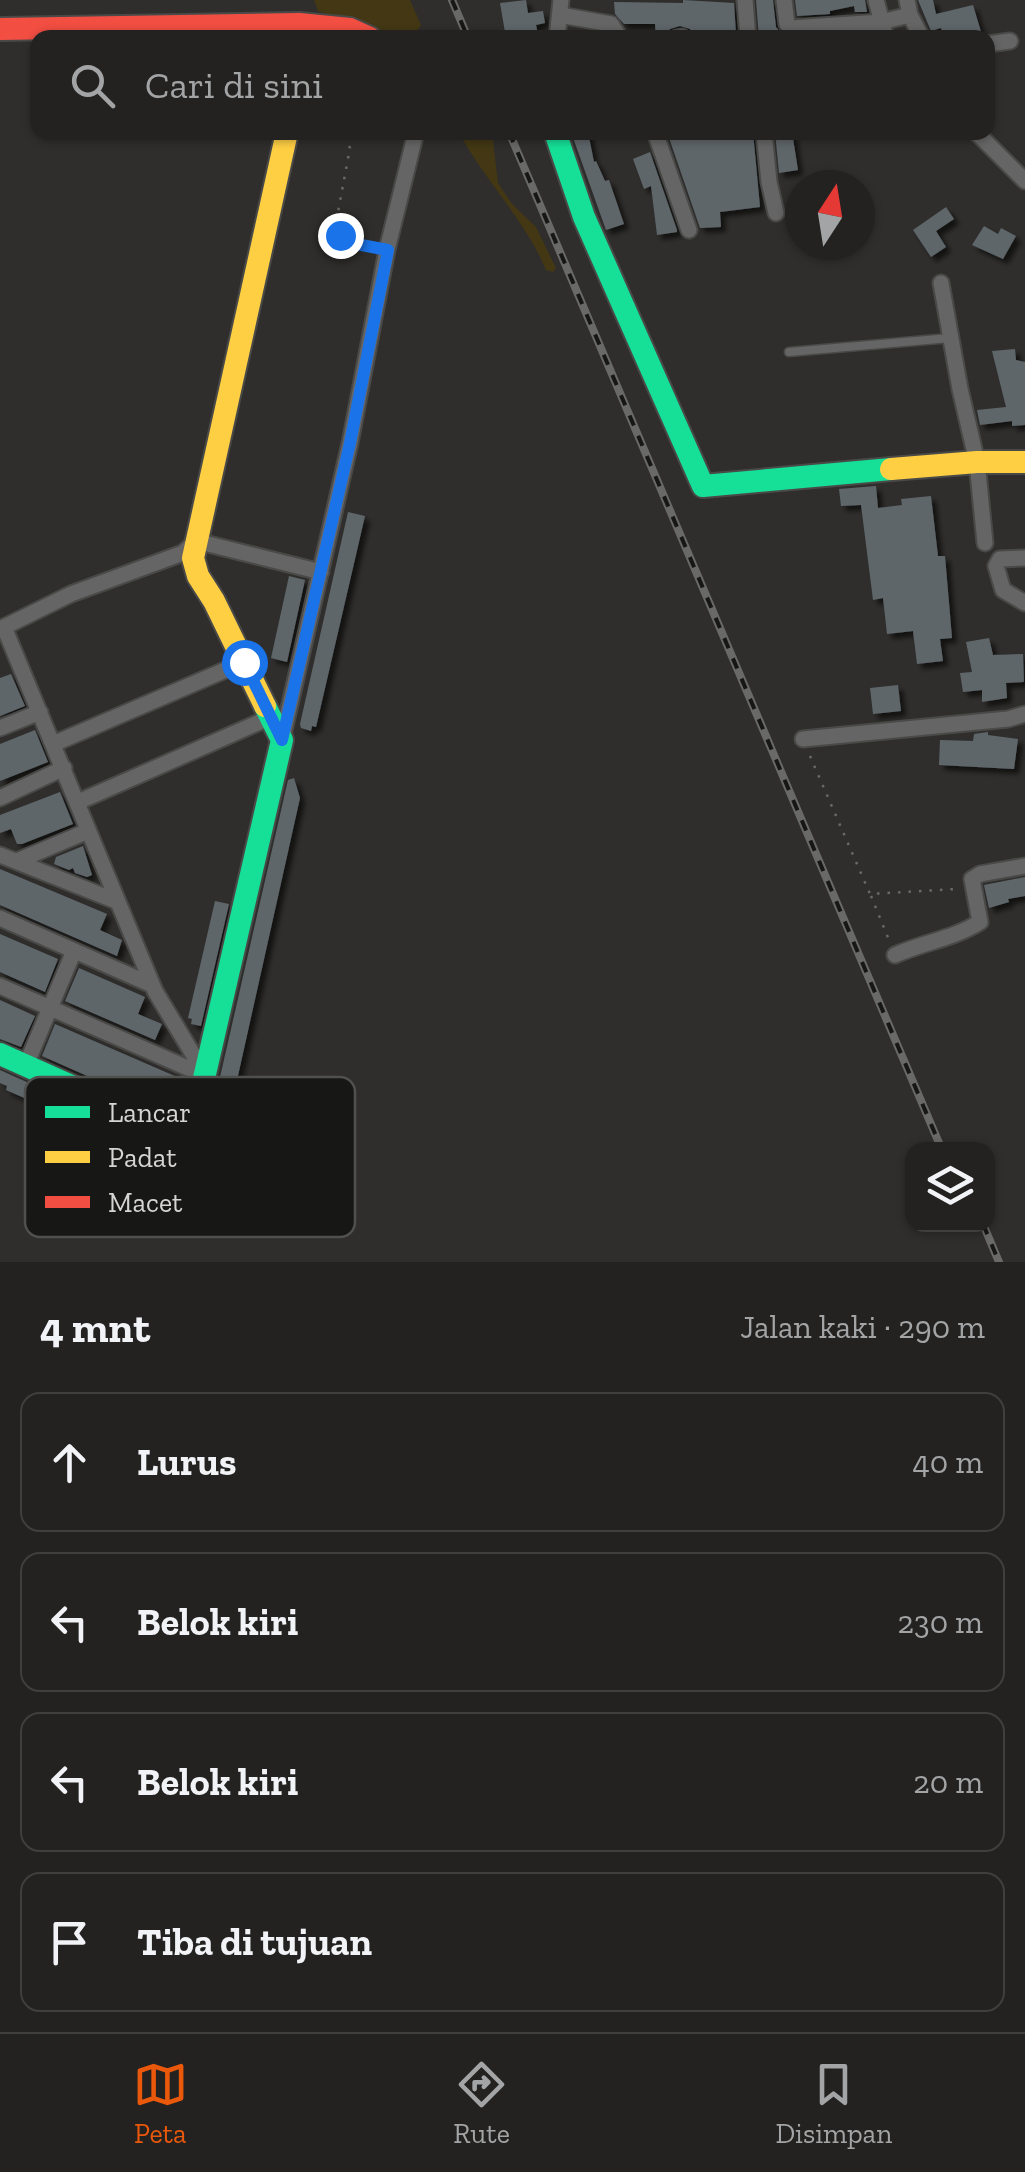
<!DOCTYPE html>
<html lang="id">
<head>
<meta charset="utf-8">
<style>
	body { margin:0; font-family:"Zilla Slab",serif; background:#2b2a2a; color:#f1f3f6 }
	.controls { position:absolute; right:30px; bottom:30px; display:grid; overflow:hidden; border-radius:20px; box-shadow:0 2px 8px #0004 }
	.controls button { width:90px; height:90px; display:grid; place-items:center; padding:0; border:0; border-bottom:2px solid #403f3f; background:#232221; color:#f1f3f6; font:50px sans-serif }
	.compass { position:absolute; left:785px; top:170px; width:90px; height:90px; border-radius:50%; background:#232221; box-shadow:0 2px 8px #0004; rotate:12deg }
	.stop { position:absolute; width:30px; height:30px; margin:-22px; border:8px solid #1a73e8; border-radius:50%; background:#fff }
	.stop.end { background:#1a73e8; border-color:#fff; box-shadow:0 2px 10px #0008 }
	.list { margin:0; padding:0; list-style:none }
	h2 { display:flex; justify-content:space-between; align-items:center; height:130px; margin:0; padding:0 40px; font-size:42px }
	h2 small { font-size:32px; font-weight:400; color:#a3a4a5 }
	.list li { display:grid; grid-template-columns:65px 1fr auto; gap:30px; align-items:center; box-sizing:border-box; height:140px; margin:0 20px 20px; padding:0 20px; border:2px solid #403f3f; border-radius:20px }
	.list b { display:block; font-size:38px; white-space:nowrap }
	.list em { font-size:32px; font-style:normal; color:#a3a4a5 }
	.icon { flex:none; width:55px; height:55px; fill:none; stroke:currentColor; stroke-width:2; stroke-linecap:round; stroke-linejoin:round }
	.map { position:relative; flex:none; width:1025px; height:1262px; overflow:hidden }
	.search { position:absolute; background:#232221; box-shadow:0 2px 8px #0004; left:30px; right:30px; top:30px; height:110px; display:flex; align-items:center; gap:25px; box-sizing:border-box; padding:0 35px; border-radius:20px; color:#a3a4a5; font-size:38px }
	.sheet { height:770px; background:#232221 }
	nav { display:flex; justify-content:space-around; align-items:center; box-sizing:border-box; height:140px; border-top:2px solid #403f3f; background:#232221; font-size:28px; color:#a3a4a5 }
	nav a { display:grid; justify-items:center; gap:5px }
	nav .on { color:#ea580c }
	.map>svg:first-child { display:block }
</style>
</head>
<body>
<div class="map">
<svg width="1025" height="1262" viewBox="0 0 1025 1262">
	<defs>
		<filter id="shadow"><feDropShadow dx="5" dy="5" stdDeviation="2.5" flood-color="#0009"/></filter>
	</defs>
	<rect width="100%" height="100%" fill="#2f2e2c"/>
	<!-- green -->
	<path fill="#433813" d="M 314,0 L 410,0 L 421,25 L 414,36 L 395,37 L 318,11 Z
		M 459,133 L 492,133 L 498,183 L 512,204 L 536,227 L 556,268 L 553,272 L 546,270 C 527,223 484,179 459,133 Z"/>
	<!-- building -->
	<path fill="#5e666b" filter="url(#shadow)" d="M 526,0 L 528,13 L 543,11 L 545,23 L 536,25 L 539,38 L 506,38 L 500,3 Z
		M 683,0 L 734,3 L 736,34 L 693,38 L 690,29 L 680,26 L 670,29 L 665,38 L 656,38 L 655,24 L 624,24 L 615,14 L 614,2 L 683,3 Z
		M 756,0 L 773,0 L 776,27 L 785,38 L 759,38 Z
		M 795,0 L 865,0 L 867,12 L 855,12 L 854,6 L 830,11 L 830,14 L 797,16 Z
		M 918,0 L 933,0 L 936,14 L 973,5 L 982,35 L 948,38 L 948,34 L 943,35 L 941,28 L 931,31 Z
		M 571,132 L 588,132 L 594,162 L 596,161 L 605,181 L 609,180 L 624,224 L 606,230 Z
		M 667,132 L 753,132 L 760,207 L 720,212 L 721,227 L 700,228 Z
		M 775,132 L 792,132 L 798,170 L 779,173 Z
		M 650,152 L 677,230 L 677,232 L 657,235 L 651,186 L 644,189 L 633,159 Z
		M 946,207 L 954,219 L 936,231 L 946,247 L 931,257 L 913,230 Z
		M 984,226 L 998,234 L 1001,228 L 1016,236 L 1003,259 L 972,245 Z
		M 1015,349 L 1016,360 L 1025,362 L 1025,425 L 1012,426 L 1012,421 L 980,425 L 977,410 L 1006,407 L 992,351 Z
		M 876,486 L 878,508 L 902,505 L 901,499 L 931,496 L 938,556 L 945,556 L 952,638 L 940,639 L 943,661 L 917,664 L 913,631 L 887,634 L 883,598 L 873,600 L 861,505 L 841,506 L 839,489 Z
		M 348,512 L 365,516 L 316,727 L 312,726 L 311,731 L 301,728 L 300,724 Z
		M 289,576 L 305,580 L 287,662 L 271,658 Z
		M 989,638 L 993,655 L 1023,654 L 1024,682 L 1006,683 L 1007,698 L 982,702 L 982,690 L 963,692 L 960,673 L 972,672 L 966,642 Z
		M 11,674 L 25,706 L 0,716 L 0,678 Z
		M 898,685 L 901,711 L 873,714 L 870,688 Z
		M 35,730 L 48,762 L 0,781 L 0,744 Z
		M 988,732 L 988,735 L 1018,739 L 1014,769 L 939,765 L 940,740 L 973,741 L 974,734 Z
		M 294,778 L 300,798 L 233,1098 L 228,1097 L 227,1102 L 215,1099 L 288,780 Z
		M 60,792 L 73,824 L 22,844 L 17,844 L 11,829 L 0,833 L 0,815 Z
		M 83,846 L 92,875 L 87,877 L 75,873 L 73,868 L 69,870 L 54,864 L 56,857 Z
		M 0,869 L 107,914 L 100,930 L 122,940 L 117,956 L 0,905 Z
		M 1025,877 L 1025,896 L 1008,899 L 1009,902 L 989,908 L 984,885 Z
		M 215,901 L 229,904 L 201,1026 L 191,1024 L 192,1019 L 188,1018 Z
		M 0,934 L 58,959 L 45,992 L 0,972 Z
		M 79,968 L 145,997 L 138,1014 L 162,1024 L 155,1040 L 65,1001 Z
		M 0,1000 L 35,1016 L 21,1047 L 0,1039 Z
		M 55,1024 L 177,1077 L 175,1081 L 179,1083 L 174,1095 L 184,1100 L 180,1117 L 42,1056 Z
		M 0,1070 L 184,1153 L 198,1155 L 219,1167 L 215,1177 L 192,1167 L 191,1171 L 6,1090 L 7,1086 L 0,1083 Z"/>
	<g fill="none" stroke-linecap="round" stroke-linejoin="round">
		<defs>
			<path id="lane" d="M 789,352 L 950,338"/>
			<path id="street" d="M 745,0 L 748,38
				M 784,0 L 787,24 L 791,28 L 881,22 L 910,15 L 907,0
				M 876,0 L 886,38
				M 560,15 L 611,24 L 620,38
				M 910,15 L 922,38
				M 557,38 L 561,0
				M 676,38 L 682,37
				M 988,44 L 1010,41
				M 655,132 L 689,230
				M 764,132 L 769,182 L 776,213
				M 976,132 L 1025,181
				M 941,283 L 960,389 L 977,462 L 985,543
				M 1025,558 L 1000,559 L 996,566 L 1003,590 L 1025,603
				M 0,728 L 40,712
				M 282,739 L 350,443 L 387,250 L 416,132
				M 803,739 L 1008,719 L 1025,714
				M 53,744 L 244,662
				M 0,798 L 64,768
				M 78,802 L 271,717
				M 0,855 L 116,901
				M 17,861 L 88,831
				M 0,918 L 152,985
				M 895,955 C 924,942 953,939 980,922 L 972,879 L 980,874 L 1025,866
				M 0,986 L 206,1076
				M 26,1065 L 74,951
				M 206,1076 L 155,991 L 4,627 L 71,594 L 183,553 L 196,541 L 321,572"/>
			<path id="fast" d="M 555,132 L 584,217 L 703,486 L 891,469
				M 0,1054 L 190,1139 L 282,740 L 265,706"/>
			<path id="slow" d="M 891,469 L 977,462 L 1025,462
				M 265,706 L 214,601 L 198,576 L 193,558 L 287,132"/>
			<path id="jam" d="M 0,29 L 299,24 L 350,29 L 370,38"/>
		</defs>
		<!-- lane casing -->
		<use href="#lane" stroke="#494948" stroke-width="11"/>
		<!-- street casing -->
		<use href="#street" stroke="#494948" stroke-width="19"/>
		<!-- fast casing -->
		<use href="#fast" stroke="#494948" stroke-width="26"/>
		<!-- slow casing -->
		<use href="#slow" stroke="#494948" stroke-width="26"/>
		<!-- jam casing -->
		<use href="#jam" stroke="#494948" stroke-width="26"/>
		<!-- path -->
		<path stroke="#696968" stroke-width="2.5" stroke-dasharray="2.5 8" stroke-linecap="butt" d="M 335,132 L 345,137 L 350,148 L 335,228 L 345,240 L 372,247
			M 810,756 L 870,894 L 956,889
			M 871,896 L 889,940"/>
		<!-- lane -->
		<use href="#lane" stroke="#666565" stroke-width="8"/>
		<!-- street -->
		<use href="#street" stroke="#666565" stroke-width="15"/>
		<!-- fast -->
		<use href="#fast" stroke="#16e098" stroke-width="22"/>
		<!-- slow -->
		<use href="#slow" stroke="#ffcf43" stroke-width="22"/>
		<!-- jam -->
		<use href="#jam" stroke="#f24e42" stroke-width="22"/>
		<defs>
			<path id="rail" d="M 452,0 L 468,38
				M 509,132 L 942,1150
				M 983,1224 L 999,1262"/>
		</defs>
		<!-- rail casing -->
		<use href="#rail" stroke="#696968" stroke-width="8"/>
		<!-- rail -->
		<use href="#rail" stroke="#171715" stroke-width="4" stroke-dasharray="11" stroke-linecap="butt"/>
	</g>
	<g fill="none" stroke-linecap="round" stroke-linejoin="round">
		<!-- route -->
		<path stroke="#1a73e8" stroke-width="12" d="M 244,662 L 282,740 L 350,443 L 388,250 L 356,244 L 340,235"/>
	</g>
	<!-- legend -->
	<rect x="25" y="1077" width="330" height="160" rx="15" fill="#171715" stroke="#50504e" stroke-width="2.5"/>
	<rect x="45" y="1106" width="45" height="12" fill="#16e098"/>
	<rect x="45" y="1151" width="45" height="12" fill="#ffcf43"/>
	<rect x="45" y="1196" width="45" height="12" fill="#f24e42"/>
	<g font-size="28" fill="#d6d5d3">
		<text x="108" y="1122">Lancar</text>
		<text x="108" y="1167">Padat</text>
		<text x="108" y="1212">Macet</text>
	</g>
</svg>
<div class="controls">
<button><svg class="icon" aria-label="layers" viewBox="0 0 24 24"><path d="M12 4l9 5-9 5-9-5zM3 14l9 5 9-5"/></svg></button>
</div>
<svg class="compass" viewBox="-18 -18 36 36"><path d="M0-13l5 13h-10z" fill="#e53935"/><path d="M0 13l5-13h-10z" fill="#a3a4a5"/></svg>
<div class="stop" style="left:244px;top:662px"></div>
<div class="stop end" style="left:340px;top:235px"></div>
<div class="search"><svg class="icon" aria-label="search" viewBox="0 0 24 24"><circle cx="10" cy="10" r="6"/><path d="M15 15l6 6"/></svg>Cari di sini</div>
</div>
<section class="sheet">
<h2>4 mnt<small>Jalan kaki · 290 m</small></h2>
<ul class="list">
<li><svg class="icon" aria-label="ahead" viewBox="0 0 24 24"><path d="M12 20V5M6 11l6-6 6 6"/></svg><div><b>Lurus</b></div><em>40 m</em></li>
<li><svg class="icon" aria-label="left" viewBox="0 0 24 24"><path d="M17 20v-9H6M10 6l-5 5 5 5"/></svg><div><b>Belok kiri</b></div><em>230 m</em></li>
<li><svg class="icon" aria-label="left" viewBox="0 0 24 24"><path d="M17 20v-9H6M10 6l-5 5 5 5"/></svg><div><b>Belok kiri</b></div><em>20 m</em></li>
<li><svg class="icon" aria-label="arrive" viewBox="0 0 24 24"><path d="M6 21V4h12l-3 4 3 4H6"/></svg><div><b>Tiba di tujuan</b></div></li>
</ul>
</section>
<nav>
<a class="on"><svg class="icon" aria-label="map" viewBox="0 0 24 24"><path d="M3 6l6-2 6 2 6-2v14l-6 2-6-2-6 2zM9 4v14M15 6v14"/></svg>Peta</a>
<a><svg class="icon" aria-label="directions" viewBox="0 0 24 24"><path d="M12 3l9 9-9 9-9-9zM9 14v-3h6M13 9l2 2-2 2"/></svg>Rute</a>
<a><svg class="icon" aria-label="saved" viewBox="0 0 24 24"><path d="M7 4h10v16l-5-4-5 4z"/></svg>Disimpan</a>
</nav>
</body>
</html>
